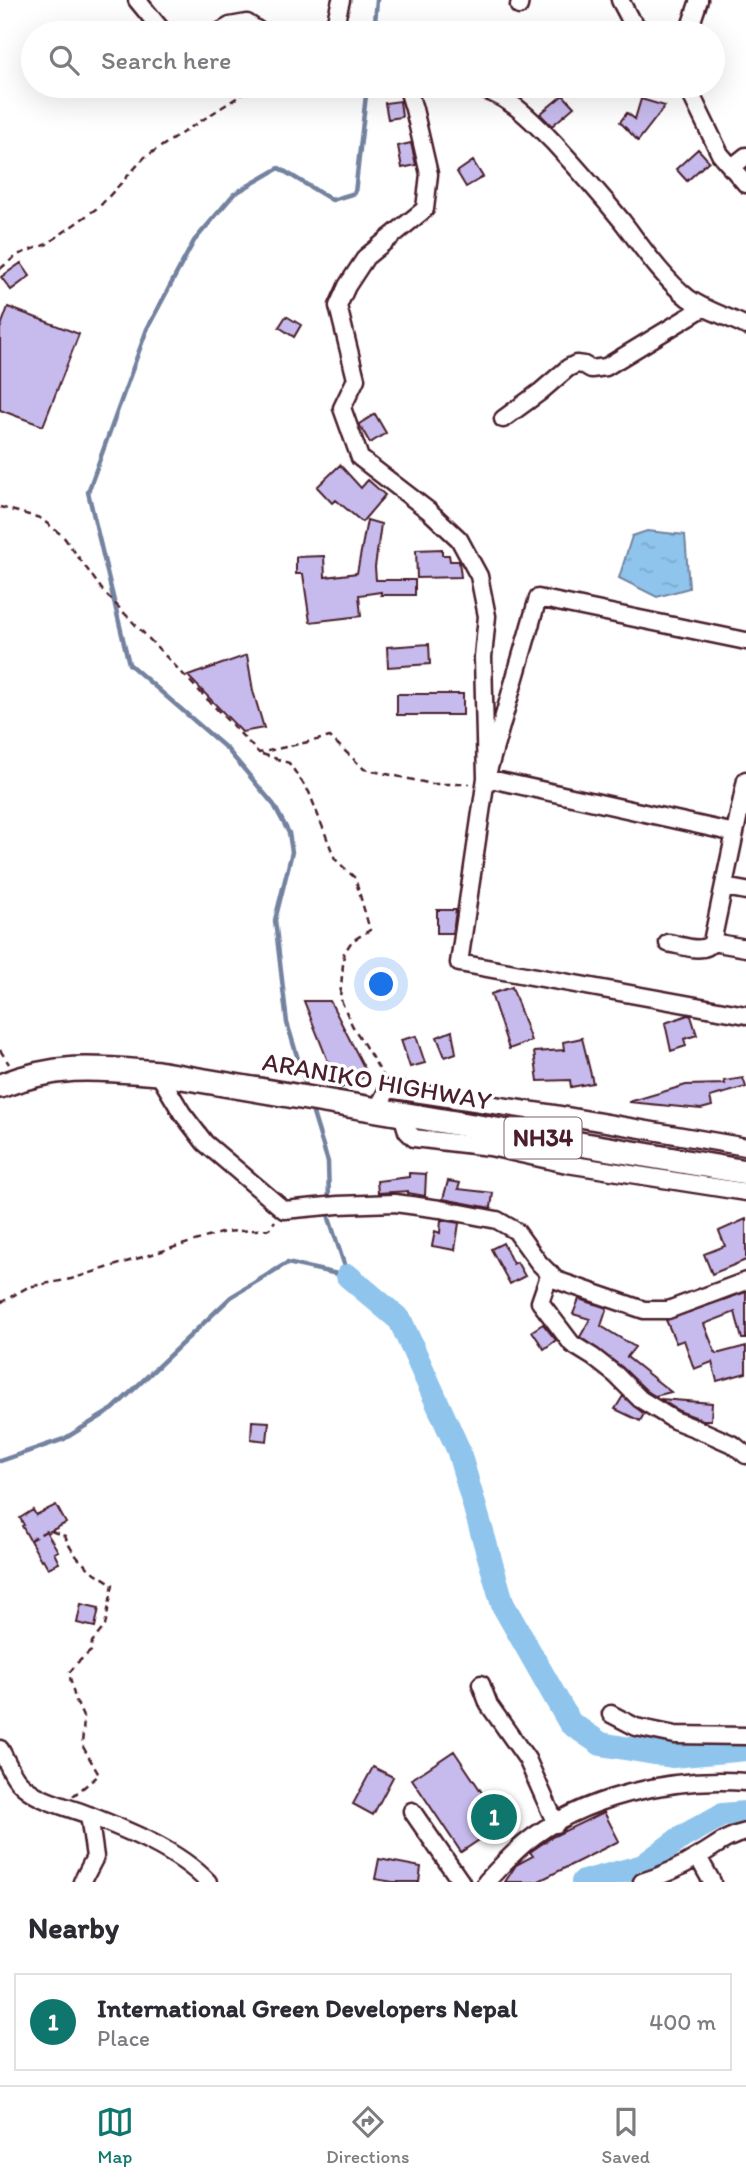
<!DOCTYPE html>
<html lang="en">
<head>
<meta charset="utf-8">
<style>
	body { margin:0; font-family:Itim,sans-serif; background:#f7f7f7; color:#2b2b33 }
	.you { position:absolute; left:382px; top:985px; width:24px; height:24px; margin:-18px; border:5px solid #fff; border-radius:50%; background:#1a73e8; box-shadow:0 0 0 10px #1a73e833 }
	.badge { display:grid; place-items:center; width:46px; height:46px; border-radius:50%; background:#0f766e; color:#fff; font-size:23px; font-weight:700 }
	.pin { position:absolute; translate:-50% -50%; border:4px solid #fff; box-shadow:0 2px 7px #0006 }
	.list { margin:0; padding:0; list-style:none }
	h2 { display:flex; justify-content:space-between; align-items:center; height:91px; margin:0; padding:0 28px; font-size:30px }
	h2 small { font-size:23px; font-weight:400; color:#7c7c81 }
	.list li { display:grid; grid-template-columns:46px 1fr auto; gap:21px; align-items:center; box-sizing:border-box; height:98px; margin:0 14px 14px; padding:0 14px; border:2px solid #e1e1e2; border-radius:0px }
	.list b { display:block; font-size:26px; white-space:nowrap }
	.list p { margin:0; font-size:23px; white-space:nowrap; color:#7c7c81 }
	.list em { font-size:23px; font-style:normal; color:#7c7c81 }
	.icon { flex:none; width:38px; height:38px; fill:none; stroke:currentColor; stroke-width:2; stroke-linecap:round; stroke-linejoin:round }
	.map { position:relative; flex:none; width:746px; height:1882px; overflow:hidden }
	.search { position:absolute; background:#fff; box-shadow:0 7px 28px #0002; left:21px; right:21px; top:21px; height:77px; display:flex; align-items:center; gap:18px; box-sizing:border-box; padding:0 24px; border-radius:38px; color:#7c7c81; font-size:26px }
	.sheet { height:203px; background:#fff }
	nav { display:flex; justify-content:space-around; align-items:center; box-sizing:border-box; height:98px; border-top:2px solid #e1e1e2; background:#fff; font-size:19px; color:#7c7c81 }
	nav a { display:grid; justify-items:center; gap:4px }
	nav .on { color:#0f766e }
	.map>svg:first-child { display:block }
</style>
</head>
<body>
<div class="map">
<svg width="746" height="1882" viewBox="0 0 746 1882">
	<defs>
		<pattern id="water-ripples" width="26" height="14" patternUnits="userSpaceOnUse" patternTransform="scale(1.75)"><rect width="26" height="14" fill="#8fc4ec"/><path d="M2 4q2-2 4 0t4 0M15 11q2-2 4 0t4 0" fill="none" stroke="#7da8cb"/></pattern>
	</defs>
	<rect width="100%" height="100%" fill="#fff"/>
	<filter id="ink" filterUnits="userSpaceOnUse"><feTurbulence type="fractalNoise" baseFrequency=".0143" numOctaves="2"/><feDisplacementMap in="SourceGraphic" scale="14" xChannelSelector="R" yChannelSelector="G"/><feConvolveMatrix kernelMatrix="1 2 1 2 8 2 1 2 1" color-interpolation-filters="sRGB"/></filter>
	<g filter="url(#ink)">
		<!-- water -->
		<path fill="url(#water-ripples)" stroke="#73829f" stroke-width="2" d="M 647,531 L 685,535 L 689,588 L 657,597 L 619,578 L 632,536 Z"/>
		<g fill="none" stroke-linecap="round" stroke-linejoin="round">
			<!-- stream -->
			<path stroke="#73829f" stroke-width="4.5" d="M 374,33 L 377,0
				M 308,1092 L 287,1023 L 275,920 L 292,852 L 289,833 L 274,805 L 227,749 L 129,664 L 88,492 L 147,329 L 194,241 L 234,194 L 279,168 L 332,200 L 355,193 L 367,86
				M 311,1107 L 328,1162 L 329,1201
				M 329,1210 L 329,1218 L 348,1276
				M 0,1461 L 64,1439 L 113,1409 L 231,1297 L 287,1263 L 347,1276"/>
			<!-- river -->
			<path stroke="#8fc4ec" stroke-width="24" d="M 348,1276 L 400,1320 L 458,1449 L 503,1605 L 570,1723 L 601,1744 L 672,1756 L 746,1749
				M 583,1882 L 643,1866 L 682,1837 L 722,1815 L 746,1813"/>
		</g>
		<!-- building -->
		<path fill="#c7bbed" stroke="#4a1f2b" stroke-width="2" d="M 563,95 L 574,107 L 552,126 L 540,114 Z
			M 641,99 L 665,106 L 638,141 L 620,122 L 627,113 L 635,119 Z
			M 400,101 L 402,117 L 388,119 L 385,103 Z
			M 411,143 L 416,165 L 402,168 L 398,146 Z
			M 698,149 L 709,161 L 687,181 L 676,169 Z
			M 473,161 L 483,177 L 466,187 L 457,172 Z
			M 21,263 L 30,276 L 11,290 L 1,277 Z
			M 8,307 L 79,334 L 43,426 L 0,410 L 0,329 Z
			M 286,316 L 301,325 L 294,337 L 279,327 Z
			M 375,414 L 386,433 L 370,443 L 359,424 Z
			M 340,465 L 361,488 L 368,480 L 385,495 L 362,522 L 336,500 L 332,503 L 317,487 Z
			M 367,520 L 381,524 L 375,567 L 376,580 L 415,580 L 415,595 L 381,595 L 381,592 L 359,595 L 361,616 L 310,622 L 303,574 L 296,574 L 296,557 L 324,556 L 325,577 L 357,573 Z
			M 442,549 L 442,555 L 449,555 L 450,561 L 459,561 L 461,577 L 417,578 L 416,550 Z
			M 429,644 L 430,664 L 388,667 L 387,647 Z
			M 247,655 L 253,691 L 264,728 L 242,732 L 188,676 Z
			M 397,694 L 463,694 L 463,715 L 397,715 Z
			M 437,910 L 456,910 L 453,933 L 437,933 Z
			M 512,987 L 531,1041 L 509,1049 L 491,994 Z
			M 304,1001 L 330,1001 L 368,1075 L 339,1089 Z
			M 688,1015 L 691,1016 L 697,1035 L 684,1039 L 686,1046 L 671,1051 L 665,1023 Z
			M 452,1031 L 456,1053 L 445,1057 L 437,1037 Z
			M 416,1036 L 425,1063 L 410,1067 L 401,1040 Z
			M 582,1038 L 593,1083 L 571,1087 L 570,1080 L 538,1081 L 534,1052 L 564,1050 L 563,1042 Z
			M 743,1078 L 746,1087 L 710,1097 L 712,1106 L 701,1109 L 629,1102 L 686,1085 L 725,1084 L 724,1081 Z
			M 409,1173 L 426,1174 L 425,1196 L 408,1193 L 408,1191 L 378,1193 L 377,1181 L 409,1177 Z
			M 448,1181 L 460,1183 L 458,1189 L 493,1193 L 491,1208 L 443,1199 Z
			M 746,1219 L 746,1260 L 712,1274 L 704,1254 L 725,1246 L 719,1231 Z
			M 441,1220 L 459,1223 L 455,1250 L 432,1246 L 435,1231 L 440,1233 Z
			M 503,1243 L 513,1264 L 517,1262 L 525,1276 L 510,1284 L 491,1249 Z
			M 746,1292 L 746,1339 L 742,1339 L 735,1312 L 704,1324 L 716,1354 L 746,1346 L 746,1373 L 717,1381 L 712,1362 L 694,1369 L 684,1340 L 676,1343 L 666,1320 Z
			M 579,1299 L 607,1308 L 601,1326 L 635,1347 L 627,1357 L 671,1392 L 655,1396 L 647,1391 L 622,1367 L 580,1337 L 590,1319 L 573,1314 Z
			M 543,1324 L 556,1340 L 544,1349 L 532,1331 Z
			M 623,1396 L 644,1414 L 640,1421 L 615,1409 Z
			M 660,1399 L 712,1403 L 711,1420 L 703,1420 L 679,1411 Z
			M 252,1421 L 269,1422 L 267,1441 L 251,1439 Z
			M 56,1505 L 66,1523 L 47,1533 L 58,1551 L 54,1553 L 59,1563 L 48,1568 L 43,1559 L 41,1560 L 22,1526 L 24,1525 L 20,1518 L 33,1510 L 36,1515 Z
			M 81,1604 L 99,1608 L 95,1627 L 77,1623 Z
			M 454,1751 L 503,1824 L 461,1852 L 412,1779 Z
			M 373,1767 L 393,1777 L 373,1815 L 353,1804 Z
			M 604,1812 L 619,1841 L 537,1882 L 505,1882 L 516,1865 L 533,1856 L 530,1852 L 552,1837 Z
			M 379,1859 L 421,1867 L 419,1882 L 393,1882 L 375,1879 Z"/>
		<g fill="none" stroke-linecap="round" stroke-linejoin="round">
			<defs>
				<path id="minor" d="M 137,0 L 164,33
					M 620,0 L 630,19 L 643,33
					M 519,6 L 520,0
					M 218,33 L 230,26 L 247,23 L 262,33
					M 333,33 L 341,0
					M 688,33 L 699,0
					M 407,86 L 414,109 L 429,174 L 425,209 L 366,257 L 347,286 L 338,306 L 356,379 L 342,408 L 360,458 L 429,511 L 459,539 L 479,576 L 487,616 L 483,657 L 486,778 L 735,833
					M 468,86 C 505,91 530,118 555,144 C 578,169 600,194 622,221 C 642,247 662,277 688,298 C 706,311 727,316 746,326
					M 687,86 L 720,154 L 746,184
					M 731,168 L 746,156
					M 503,419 L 540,392 L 568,368 L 576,364 L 584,365 L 591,369 L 606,367 L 703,308
					M 746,641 L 538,598 L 486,778 L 459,963 L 746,1015
					M 724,887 L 746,891
					M 712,942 L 746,948
					M 668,943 C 681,945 704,955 712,942 L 746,780
					M 158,1073 L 182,1113 L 205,1143 L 284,1210 L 338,1205 L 395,1203 L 440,1209 L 497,1220 L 516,1231 L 539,1263 L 556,1280 L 644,1310 L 668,1310 L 746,1281
					M 377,1109 L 388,1089 L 554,1114 L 746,1147
					M 402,1114 L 407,1131 L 414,1138 L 490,1147 L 567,1164 L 746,1192
					M 550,1273 L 540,1302 L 572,1344 L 593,1357 L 616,1375 L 640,1399 L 674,1420 L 707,1433 L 734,1445 L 746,1455
					M 481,1684 L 489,1705 L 527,1759 L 556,1824
					M 611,1714 L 636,1727 L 675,1735 L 746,1736
					M 0,1749 C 6,1759 11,1774 19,1782 C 37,1801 62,1805 86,1814 C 127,1830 178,1850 208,1882
					M 412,1811 L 461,1882
					M 698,1857 L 712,1882
					M 82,1882 L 95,1857 L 89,1815
					M 486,1882 C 498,1869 510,1856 524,1844 C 580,1797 674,1776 746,1782
					M 642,1882 C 661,1876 680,1868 697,1857 C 714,1848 726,1836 746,1832"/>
				<path id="highway" d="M 0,1086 C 60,1063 96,1068 158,1073 L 746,1172"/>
			</defs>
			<!-- minor casing -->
			<use href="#minor" stroke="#4a1f2b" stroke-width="21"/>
			<!-- highway casing -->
			<use href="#highway" stroke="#4a1f2b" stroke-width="28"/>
			<!-- path -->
			<path stroke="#4a1f2b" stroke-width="2.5" stroke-dasharray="7 5" stroke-linecap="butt" d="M 0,269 L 17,255 L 47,244 L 100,206 L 145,157 L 255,86
				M 0,507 L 40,518 L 63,536 L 103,591 L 259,753 L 330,737 L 364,769 L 432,784 L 470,784
				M 262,754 L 289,763 L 309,792 L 335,859 L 355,878 L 370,930 L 352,941 L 344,953 L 340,998 L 352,1025 L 384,1077
				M 0,1050 L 9,1064
				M 0,1303 L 28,1287 L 71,1279 L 224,1232 L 269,1229 L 275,1221
				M 30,1540 L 48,1530 L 65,1536 C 74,1560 91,1571 113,1584 L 105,1626 L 92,1642 L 91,1651 L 77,1663 L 69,1673 L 75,1699 L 84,1719 L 82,1745 L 99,1775 L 73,1796"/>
			<!-- minor -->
			<use href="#minor" stroke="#fff" stroke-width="16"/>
			<!-- highway -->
			<use href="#highway" stroke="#fff" stroke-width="23"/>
		</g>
	</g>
	<g text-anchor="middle" stroke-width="7" stroke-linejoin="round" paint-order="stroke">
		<!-- shield labels -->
		<rect fill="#fff" stroke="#80626b" stroke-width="2" x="504.5" y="1117.5" width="77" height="41" rx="5"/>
		<g font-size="24" font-weight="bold" fill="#4a1f2b">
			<text x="543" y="1146">NH34</text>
		</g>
		<!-- street labels -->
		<g font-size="26" fill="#4a1f2b" stroke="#fff">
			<text transform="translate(377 1081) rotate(10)" y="9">ARANIKO HIGHWAY</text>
		</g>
	</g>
</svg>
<div class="you"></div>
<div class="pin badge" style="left:494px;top:1817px">1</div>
<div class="search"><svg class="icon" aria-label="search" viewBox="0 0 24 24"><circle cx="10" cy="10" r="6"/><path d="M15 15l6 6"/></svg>Search here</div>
</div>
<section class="sheet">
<h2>Nearby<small></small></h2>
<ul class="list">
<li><span class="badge">1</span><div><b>International Green Developers Nepal</b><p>Place</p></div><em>400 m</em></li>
</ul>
</section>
<nav>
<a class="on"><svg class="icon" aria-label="map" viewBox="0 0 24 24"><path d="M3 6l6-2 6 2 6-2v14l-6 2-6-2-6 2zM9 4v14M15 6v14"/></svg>Map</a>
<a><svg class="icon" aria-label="directions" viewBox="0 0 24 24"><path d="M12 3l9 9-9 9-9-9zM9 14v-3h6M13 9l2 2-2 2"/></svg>Directions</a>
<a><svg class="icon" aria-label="saved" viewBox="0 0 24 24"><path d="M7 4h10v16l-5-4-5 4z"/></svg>Saved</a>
</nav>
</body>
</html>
